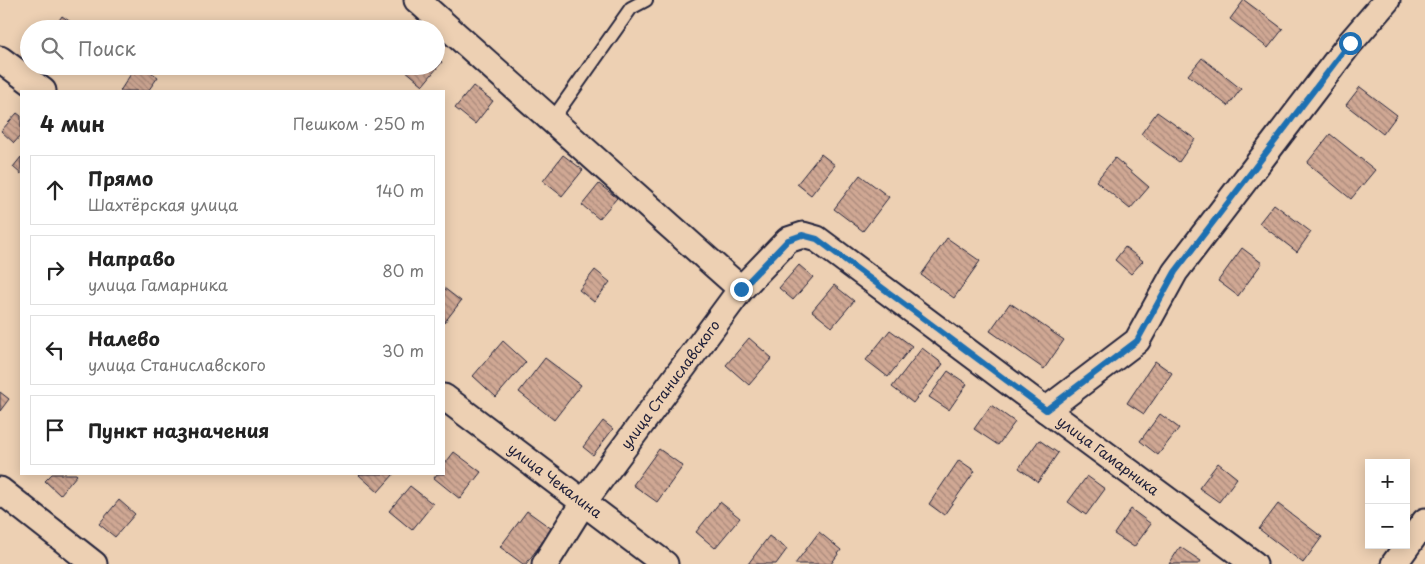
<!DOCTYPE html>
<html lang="ru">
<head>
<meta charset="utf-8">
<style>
	body { margin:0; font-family:"Playpen Sans",sans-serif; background:#f6f6f6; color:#222 }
	.controls { position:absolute; right:15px; bottom:15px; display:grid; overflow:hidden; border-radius:0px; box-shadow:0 2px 12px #0003 }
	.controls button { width:45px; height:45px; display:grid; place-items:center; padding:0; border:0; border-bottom:1px solid #e0e0e0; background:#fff; color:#222; font:25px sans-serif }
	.stop { position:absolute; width:15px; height:15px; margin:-11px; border:4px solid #1f6fb2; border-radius:50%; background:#fff }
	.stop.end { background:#1f6fb2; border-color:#fff; box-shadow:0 1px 5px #0008 }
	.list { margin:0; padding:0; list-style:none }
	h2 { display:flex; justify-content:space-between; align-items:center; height:65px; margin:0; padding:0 20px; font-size:21px }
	h2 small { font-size:16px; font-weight:400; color:#767676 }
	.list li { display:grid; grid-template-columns:32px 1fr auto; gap:15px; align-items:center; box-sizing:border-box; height:70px; margin:0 10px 10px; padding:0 10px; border:1px solid #e0e0e0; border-radius:0px }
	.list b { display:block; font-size:19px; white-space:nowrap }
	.list p { margin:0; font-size:16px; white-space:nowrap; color:#767676 }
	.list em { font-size:16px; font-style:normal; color:#767676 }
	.icon { flex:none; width:28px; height:28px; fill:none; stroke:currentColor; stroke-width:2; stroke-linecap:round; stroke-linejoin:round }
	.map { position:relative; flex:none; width:1425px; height:564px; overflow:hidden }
	.search { position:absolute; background:#fff; box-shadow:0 2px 12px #0003; left:20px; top:20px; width:425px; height:55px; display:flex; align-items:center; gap:12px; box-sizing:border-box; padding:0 18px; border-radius:28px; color:#767676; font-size:19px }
	.panel { position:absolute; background:#fff; box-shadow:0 2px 12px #0003; left:20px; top:90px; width:425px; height:385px; border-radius:0px }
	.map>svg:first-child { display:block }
</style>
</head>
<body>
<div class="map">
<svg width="1425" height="564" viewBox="0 0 1425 564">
	<defs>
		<pattern id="building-back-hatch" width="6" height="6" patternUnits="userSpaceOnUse" patternTransform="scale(1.25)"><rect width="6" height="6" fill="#d0a894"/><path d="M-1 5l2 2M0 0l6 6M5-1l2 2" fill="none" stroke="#a8887a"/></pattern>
	</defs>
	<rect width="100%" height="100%" fill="#edd0b3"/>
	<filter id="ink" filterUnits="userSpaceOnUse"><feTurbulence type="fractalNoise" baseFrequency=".02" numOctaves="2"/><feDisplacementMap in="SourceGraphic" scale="10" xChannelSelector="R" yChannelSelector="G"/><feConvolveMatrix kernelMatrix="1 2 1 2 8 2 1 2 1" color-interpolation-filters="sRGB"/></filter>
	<g filter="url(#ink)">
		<!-- building -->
		<path fill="url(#building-back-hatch)" stroke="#22223b" d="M 1244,0 L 1283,29 L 1268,48 L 1230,19 Z
			M 62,16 L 75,25 L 73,29 L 53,29 Z
			M 436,57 L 442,62 L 423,85 L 405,70 L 408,66 L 436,66 Z
			M 1202,58 L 1241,89 L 1228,106 L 1188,75 Z
			M 136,66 L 142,66 L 158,77 L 148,91 L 120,91 Z
			M 473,86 L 493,101 L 475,124 L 455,108 Z
			M 1360,87 L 1397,115 L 1383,134 L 1346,105 Z
			M 1157,112 L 1195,139 L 1179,162 L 1141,134 Z
			M 17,113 L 21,116 L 21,135 L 14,143 L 1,131 Z
			M 1330,134 L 1375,170 L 1351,199 L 1307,163 Z
			M 821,154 L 835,165 L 811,195 L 797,184 Z
			M 563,155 L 583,170 L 562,196 L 543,181 Z
			M 21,157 L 21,174 L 13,167 Z
			M 1115,158 L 1149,187 L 1130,209 L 1096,181 Z
			M 860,175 L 889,197 L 863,231 L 834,209 Z
			M 599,184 L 617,198 L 599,219 L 582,205 Z
			M 1274,204 L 1311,232 L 1297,252 L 1259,223 Z
			M 947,238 L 980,261 L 954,298 L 921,275 Z
			M 1125,247 L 1143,261 L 1131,274 L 1115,260 Z
			M 1242,248 L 1262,263 L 1238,296 L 1218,281 Z
			M 799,265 L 813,277 L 793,300 L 779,288 Z
			M 595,270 L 610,282 L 594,302 L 579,290 Z
			M 834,285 L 854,301 L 832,327 L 812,311 Z
			M 444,288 L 461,301 L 444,323 Z
			M 1010,303 L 1064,340 L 1044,369 L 990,331 Z
			M 890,330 L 912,346 L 888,377 L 866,360 Z
			M 749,338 L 772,358 L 749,385 L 726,365 Z
			M 503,341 L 526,362 L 496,397 L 473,376 Z
			M 922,348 L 943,364 L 913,403 L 892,387 Z
			M 545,358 L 581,385 L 554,420 L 519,392 Z
			M 1155,361 L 1172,373 L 1144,414 L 1127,403 Z
			M 948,371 L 967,384 L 949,410 L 929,397 Z
			M 0,392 L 9,399 L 0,411 Z
			M 991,405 L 1015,422 L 998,445 L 974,429 Z
			M 1160,414 L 1179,428 L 1158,455 L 1140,441 Z
			M 603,421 L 613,429 L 593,455 L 583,447 Z
			M 1039,440 L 1058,453 L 1038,482 L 1019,468 Z
			M 659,449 L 683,466 L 657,502 L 633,485 Z
			M 454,452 L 481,472 L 460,499 L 434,478 L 437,474 L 444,474 L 444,465 Z
			M 959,460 L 975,471 L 944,515 L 929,504 Z
			M 1218,463 L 1237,478 L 1219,502 L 1199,488 Z
			M 52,474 L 76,474 L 77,475 L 60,495 L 45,481 Z
			M 360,474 L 394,474 L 378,492 L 359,475 Z
			M 1087,476 L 1105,489 L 1086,515 L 1068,502 Z
			M 410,486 L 433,504 L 412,530 L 389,511 Z
			M 119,500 L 135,514 L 115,537 L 99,524 Z
			M 720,502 L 740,518 L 715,548 L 696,532 Z
			M 1278,504 L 1322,537 L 1303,563 L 1259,529 Z
			M 1131,509 L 1151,524 L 1134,547 L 1114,534 Z
			M 527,511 L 552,529 L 526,564 L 523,564 L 500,547 Z
			M 819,532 L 841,550 L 831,564 L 795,564 Z
			M 769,536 L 787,549 L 776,564 L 748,564 Z
			M 1180,547 L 1201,561 L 1199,564 L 1169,564 Z"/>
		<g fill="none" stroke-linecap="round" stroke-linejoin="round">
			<defs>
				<path id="lane" d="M 552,120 L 631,8 L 646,0"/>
				<g id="street">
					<path d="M 417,0 L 741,289"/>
					<path d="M 0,59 L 43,91"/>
					<path id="s1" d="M 444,397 L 665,564"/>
					<path d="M 1046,410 L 1137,341 L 1175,272 L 1350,43 L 1387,0"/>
					<path d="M 0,490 L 94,564"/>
					<path id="s2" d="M 545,564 L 583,503 L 741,289 L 788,240 L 803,235 L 817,239 L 1046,410 L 1254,564"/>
					<path d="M 1394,564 L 1425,521"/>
				</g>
			</defs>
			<!-- lane casing -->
			<use href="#lane" stroke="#22223b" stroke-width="16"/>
			<!-- street casing -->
			<use href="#street" stroke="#22223b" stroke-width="29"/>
			<!-- lane -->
			<use href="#lane" stroke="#edd0b3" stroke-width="12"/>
			<!-- street -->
			<use href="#street" stroke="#edd0b3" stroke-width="25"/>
		</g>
	</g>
	<g fill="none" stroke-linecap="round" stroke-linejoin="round" filter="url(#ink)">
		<!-- route -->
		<path stroke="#1f6fb2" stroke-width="6" d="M 741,289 L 788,240 L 802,235 L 817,239 L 1046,410 L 1137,341 L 1175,272 L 1350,43"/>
	</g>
	<g text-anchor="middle" stroke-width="4" stroke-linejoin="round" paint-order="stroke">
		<!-- street labels -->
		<g font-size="14" fill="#22223b" stroke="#edd0b3">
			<text dy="5" stroke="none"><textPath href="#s2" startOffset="219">улица Станиславского</textPath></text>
			<text dy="5" stroke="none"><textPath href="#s2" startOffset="799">улица Гамарника</textPath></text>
			<text dy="5" stroke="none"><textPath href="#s1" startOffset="139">улица Чекалина</textPath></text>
		</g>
	</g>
</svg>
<div class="controls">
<button>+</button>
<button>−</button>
</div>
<div class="stop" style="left:1350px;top:43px"></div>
<div class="stop end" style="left:741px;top:289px"></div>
<div class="search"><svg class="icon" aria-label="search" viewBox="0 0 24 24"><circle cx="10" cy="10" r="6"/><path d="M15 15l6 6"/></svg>Поиск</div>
<section class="panel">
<h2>4 мин<small>Пешком · 250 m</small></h2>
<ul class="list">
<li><svg class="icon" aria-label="ahead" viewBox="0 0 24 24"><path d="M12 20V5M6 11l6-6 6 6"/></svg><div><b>Прямо</b><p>Шахтёрская улица</p></div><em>140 m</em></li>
<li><svg class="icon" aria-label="right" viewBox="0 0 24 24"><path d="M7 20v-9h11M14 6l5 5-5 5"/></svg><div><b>Направо</b><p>улица Гамарника</p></div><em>80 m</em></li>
<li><svg class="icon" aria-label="left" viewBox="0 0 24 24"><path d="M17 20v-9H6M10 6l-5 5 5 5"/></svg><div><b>Налево</b><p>улица Станиславского</p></div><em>30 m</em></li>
<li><svg class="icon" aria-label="arrive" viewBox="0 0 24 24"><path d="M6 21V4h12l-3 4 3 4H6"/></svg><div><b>Пункт назначения</b></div></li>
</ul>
</section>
</div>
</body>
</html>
